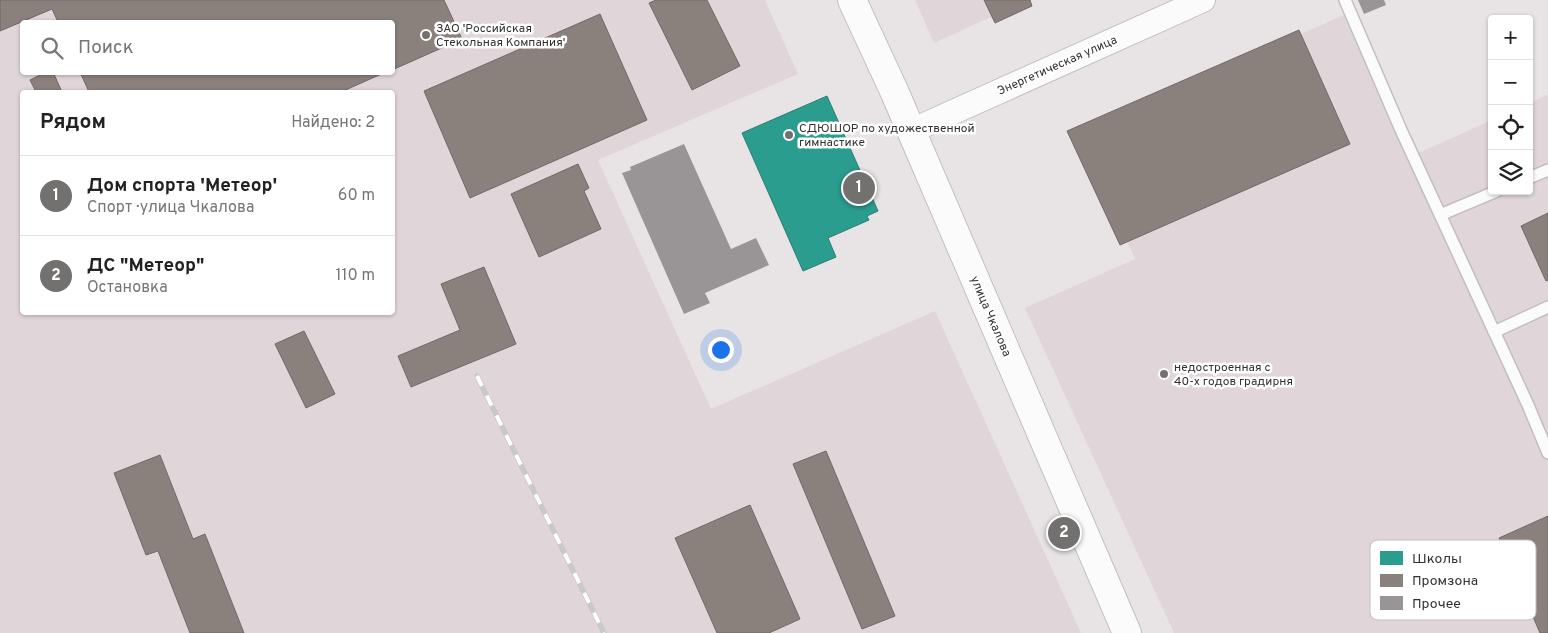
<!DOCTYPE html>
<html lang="ru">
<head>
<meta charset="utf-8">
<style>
	body { margin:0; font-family:Overpass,sans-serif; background:#f2f2f2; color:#222 }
	.controls { position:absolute; right:15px; top:15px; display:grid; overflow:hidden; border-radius:5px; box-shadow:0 1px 4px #0004 }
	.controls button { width:45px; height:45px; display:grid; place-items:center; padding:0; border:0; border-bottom:1px solid #e0e0e0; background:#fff; color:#222; font:25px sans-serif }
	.you { position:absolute; left:720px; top:349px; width:18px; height:18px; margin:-12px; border:4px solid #fff; border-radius:50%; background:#1a73e8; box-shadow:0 0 0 8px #1a73e833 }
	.badge { display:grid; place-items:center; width:32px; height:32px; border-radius:50%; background:#737070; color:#fff; font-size:16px; font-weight:700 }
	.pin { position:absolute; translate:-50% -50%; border:2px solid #fff; box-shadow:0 1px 5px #0006 }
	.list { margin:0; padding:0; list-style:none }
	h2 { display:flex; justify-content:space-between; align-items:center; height:65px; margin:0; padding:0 20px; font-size:21px }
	h2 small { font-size:16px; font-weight:400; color:#767676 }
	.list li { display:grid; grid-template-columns:32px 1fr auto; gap:15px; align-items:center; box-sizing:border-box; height:80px; padding:0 20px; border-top:1px solid #e0e0e0 }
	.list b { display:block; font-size:19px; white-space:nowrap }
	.list p { margin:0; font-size:16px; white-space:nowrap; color:#767676 }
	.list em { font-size:16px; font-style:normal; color:#767676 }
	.icon { flex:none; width:28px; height:28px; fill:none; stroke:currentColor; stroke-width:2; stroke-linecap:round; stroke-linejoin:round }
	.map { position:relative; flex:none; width:1548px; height:633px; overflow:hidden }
	.search { position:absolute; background:#fff; box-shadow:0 1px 4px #0004; left:20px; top:20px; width:375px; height:55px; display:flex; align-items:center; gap:12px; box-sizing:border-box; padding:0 18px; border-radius:5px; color:#767676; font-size:19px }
	.panel { position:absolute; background:#fff; box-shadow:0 1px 4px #0004; left:20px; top:90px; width:375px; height:225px; border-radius:5px }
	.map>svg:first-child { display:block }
</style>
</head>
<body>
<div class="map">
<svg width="1548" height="633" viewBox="0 0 1548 633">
	<rect width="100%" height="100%" fill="#e8e4e5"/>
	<!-- built -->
	<path fill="#e0d5d8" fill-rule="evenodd" d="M 0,0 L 765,0 L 798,74 L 598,160 L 711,409 L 935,311 L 1081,633 L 0,633 ZM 22,22 L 392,22 L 392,72 L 22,72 ZM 22,92 L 392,92 L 392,312 L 22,312 Z
		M 915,0 L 1028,0 L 934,43 Z
		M 1351,12 L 1414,155 L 1492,120 L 1492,191 L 1529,191 L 1529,103 L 1548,95 L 1548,633 L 1174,633 L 1025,308 L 1135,259 L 1077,132 Z"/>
	<!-- schools -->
	<path fill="#2a9d8f" stroke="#2d7d73" d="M 827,96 L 878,211 L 867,216 L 869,220 L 828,238 L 836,257 L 803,271 L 742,133 Z"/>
	<!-- industry -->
	<path fill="#8a817c" stroke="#706966" d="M 0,0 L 444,0 L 462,39 L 392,70 L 392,22 L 58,22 L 52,9 L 0,31 Z
		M 656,0 L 707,0 L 740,66 L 692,90 L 649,3 Z
		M 984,0 L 1030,0 L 1032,6 L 995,23 Z
		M 600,14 L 647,120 L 470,198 L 424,91 Z
		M 1299,30 L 1350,144 L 1120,245 L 1067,131 Z
		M 46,72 L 53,72 L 62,92 L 36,92 L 30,80 Z
		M 80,72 L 386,72 L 341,92 L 89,92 Z
		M 578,164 L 589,188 L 584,191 L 601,229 L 539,257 L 511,194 Z
		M 1548,213 L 1548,280 L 1546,281 L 1521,226 Z
		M 484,267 L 516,344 L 411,387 L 398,356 L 460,330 L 441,284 Z
		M 304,331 L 335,394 L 306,408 L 275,344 Z
		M 826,451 L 895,616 L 862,629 L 793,464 Z
		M 160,455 L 193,539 L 205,534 L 244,633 L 190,633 L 158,551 L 146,555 L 114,473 Z
		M 750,505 L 800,619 L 769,633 L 717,633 L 675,538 Z
		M 1548,516 L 1548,633 L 1540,633 L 1499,538 Z"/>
	<!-- building -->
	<path fill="#999596" d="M 1358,0 L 1384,0 L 1386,5 L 1364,14 Z
		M 684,144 L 731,249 L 756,238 L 769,265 L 705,293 L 710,303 L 684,314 L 622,173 L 631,170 L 630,167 Z"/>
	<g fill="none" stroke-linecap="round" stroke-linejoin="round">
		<defs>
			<path id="lane" d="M 1345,0 L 1401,130 L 1528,405 L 1548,453
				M 1529,178 L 1548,170
				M 1440,215 L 1497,191
				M 1494,332 L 1548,307"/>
			<path id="street" d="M 911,131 L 1203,0"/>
			<path id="secondary" d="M 852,0 L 895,93 L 1127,633"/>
		</defs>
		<!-- lane casing -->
		<use href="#lane" stroke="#c2bfc0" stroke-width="14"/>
		<!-- street casing -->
		<use href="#street" stroke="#c2bfc0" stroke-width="26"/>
		<!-- secondary casing -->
		<use href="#secondary" stroke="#c2bfc0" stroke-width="30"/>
		<!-- lane -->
		<use href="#lane" stroke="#fcfbfb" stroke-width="11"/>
		<!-- street -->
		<use href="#street" stroke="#fcfbfb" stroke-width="24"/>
		<!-- secondary -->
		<use href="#secondary" stroke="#fcfbfb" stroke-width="28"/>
		<defs>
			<path id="rail" d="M 477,376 L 604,633"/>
		</defs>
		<!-- rail casing -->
		<use href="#rail" stroke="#c9c9c9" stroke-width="5.5"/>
		<!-- rail -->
		<use href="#rail" stroke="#fff" stroke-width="4" stroke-dasharray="11" stroke-linecap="butt"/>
	</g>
	<!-- markers -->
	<g fill="#737070" stroke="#fff" stroke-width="2">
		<circle cx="426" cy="35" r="5"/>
		<circle cx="789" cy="135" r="5"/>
		<circle cx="1164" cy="374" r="5"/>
	</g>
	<g text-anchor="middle" stroke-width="5" stroke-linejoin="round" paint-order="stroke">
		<!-- poi labels -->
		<g font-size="12" fill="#343131" stroke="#fff" text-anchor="start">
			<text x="436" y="32">ЗАО 'Российская<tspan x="436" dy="14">Стекольная Компания'</tspan></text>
			<text x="799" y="132">СДЮШОР по художественной<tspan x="799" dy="14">гимнастике</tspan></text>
			<text x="1174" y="371">недостроенная с<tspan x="1174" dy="14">40-х годов градирня</tspan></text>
		</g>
		<!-- street labels -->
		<g font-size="12" fill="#343131" stroke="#fff">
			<text transform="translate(1057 65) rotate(-24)" y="4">Энергетическая улица</text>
			<text transform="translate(991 316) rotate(67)" y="4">улица Чкалова</text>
		</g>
	</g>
	<!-- legend -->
	<rect x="1370" y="540" width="166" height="80" rx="8" fill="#fff" stroke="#c2c1c1" stroke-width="1"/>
	<rect x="1380" y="551" width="23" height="14" fill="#2a9d8f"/>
	<rect x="1380" y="574" width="23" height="13" fill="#8a817c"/>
	<rect x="1380" y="596" width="23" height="14" fill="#999596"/>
	<g font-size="14" fill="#343131">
		<text x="1412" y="563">Школы</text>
		<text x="1412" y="585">Промзона</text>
		<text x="1412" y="608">Прочее</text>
	</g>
</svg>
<div class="controls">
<button>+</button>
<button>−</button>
<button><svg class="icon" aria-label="locate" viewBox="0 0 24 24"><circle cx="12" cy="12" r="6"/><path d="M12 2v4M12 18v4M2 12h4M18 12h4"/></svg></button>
<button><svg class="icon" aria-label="layers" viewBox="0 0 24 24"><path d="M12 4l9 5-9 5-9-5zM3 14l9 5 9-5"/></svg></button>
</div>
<div class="you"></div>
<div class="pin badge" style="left:859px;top:188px">1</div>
<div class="pin badge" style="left:1064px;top:533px">2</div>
<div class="search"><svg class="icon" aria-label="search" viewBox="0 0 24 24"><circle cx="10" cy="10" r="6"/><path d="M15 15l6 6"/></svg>Поиск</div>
<section class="panel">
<h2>Рядом<small>Найдено: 2</small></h2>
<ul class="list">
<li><span class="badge">1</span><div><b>Дом спорта 'Метеор'</b><p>Спорт · улица Чкалова</p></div><em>60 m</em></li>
<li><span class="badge">2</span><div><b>ДС &quot;Метеор&quot;</b><p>Остановка</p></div><em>110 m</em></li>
</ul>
</section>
</div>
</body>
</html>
